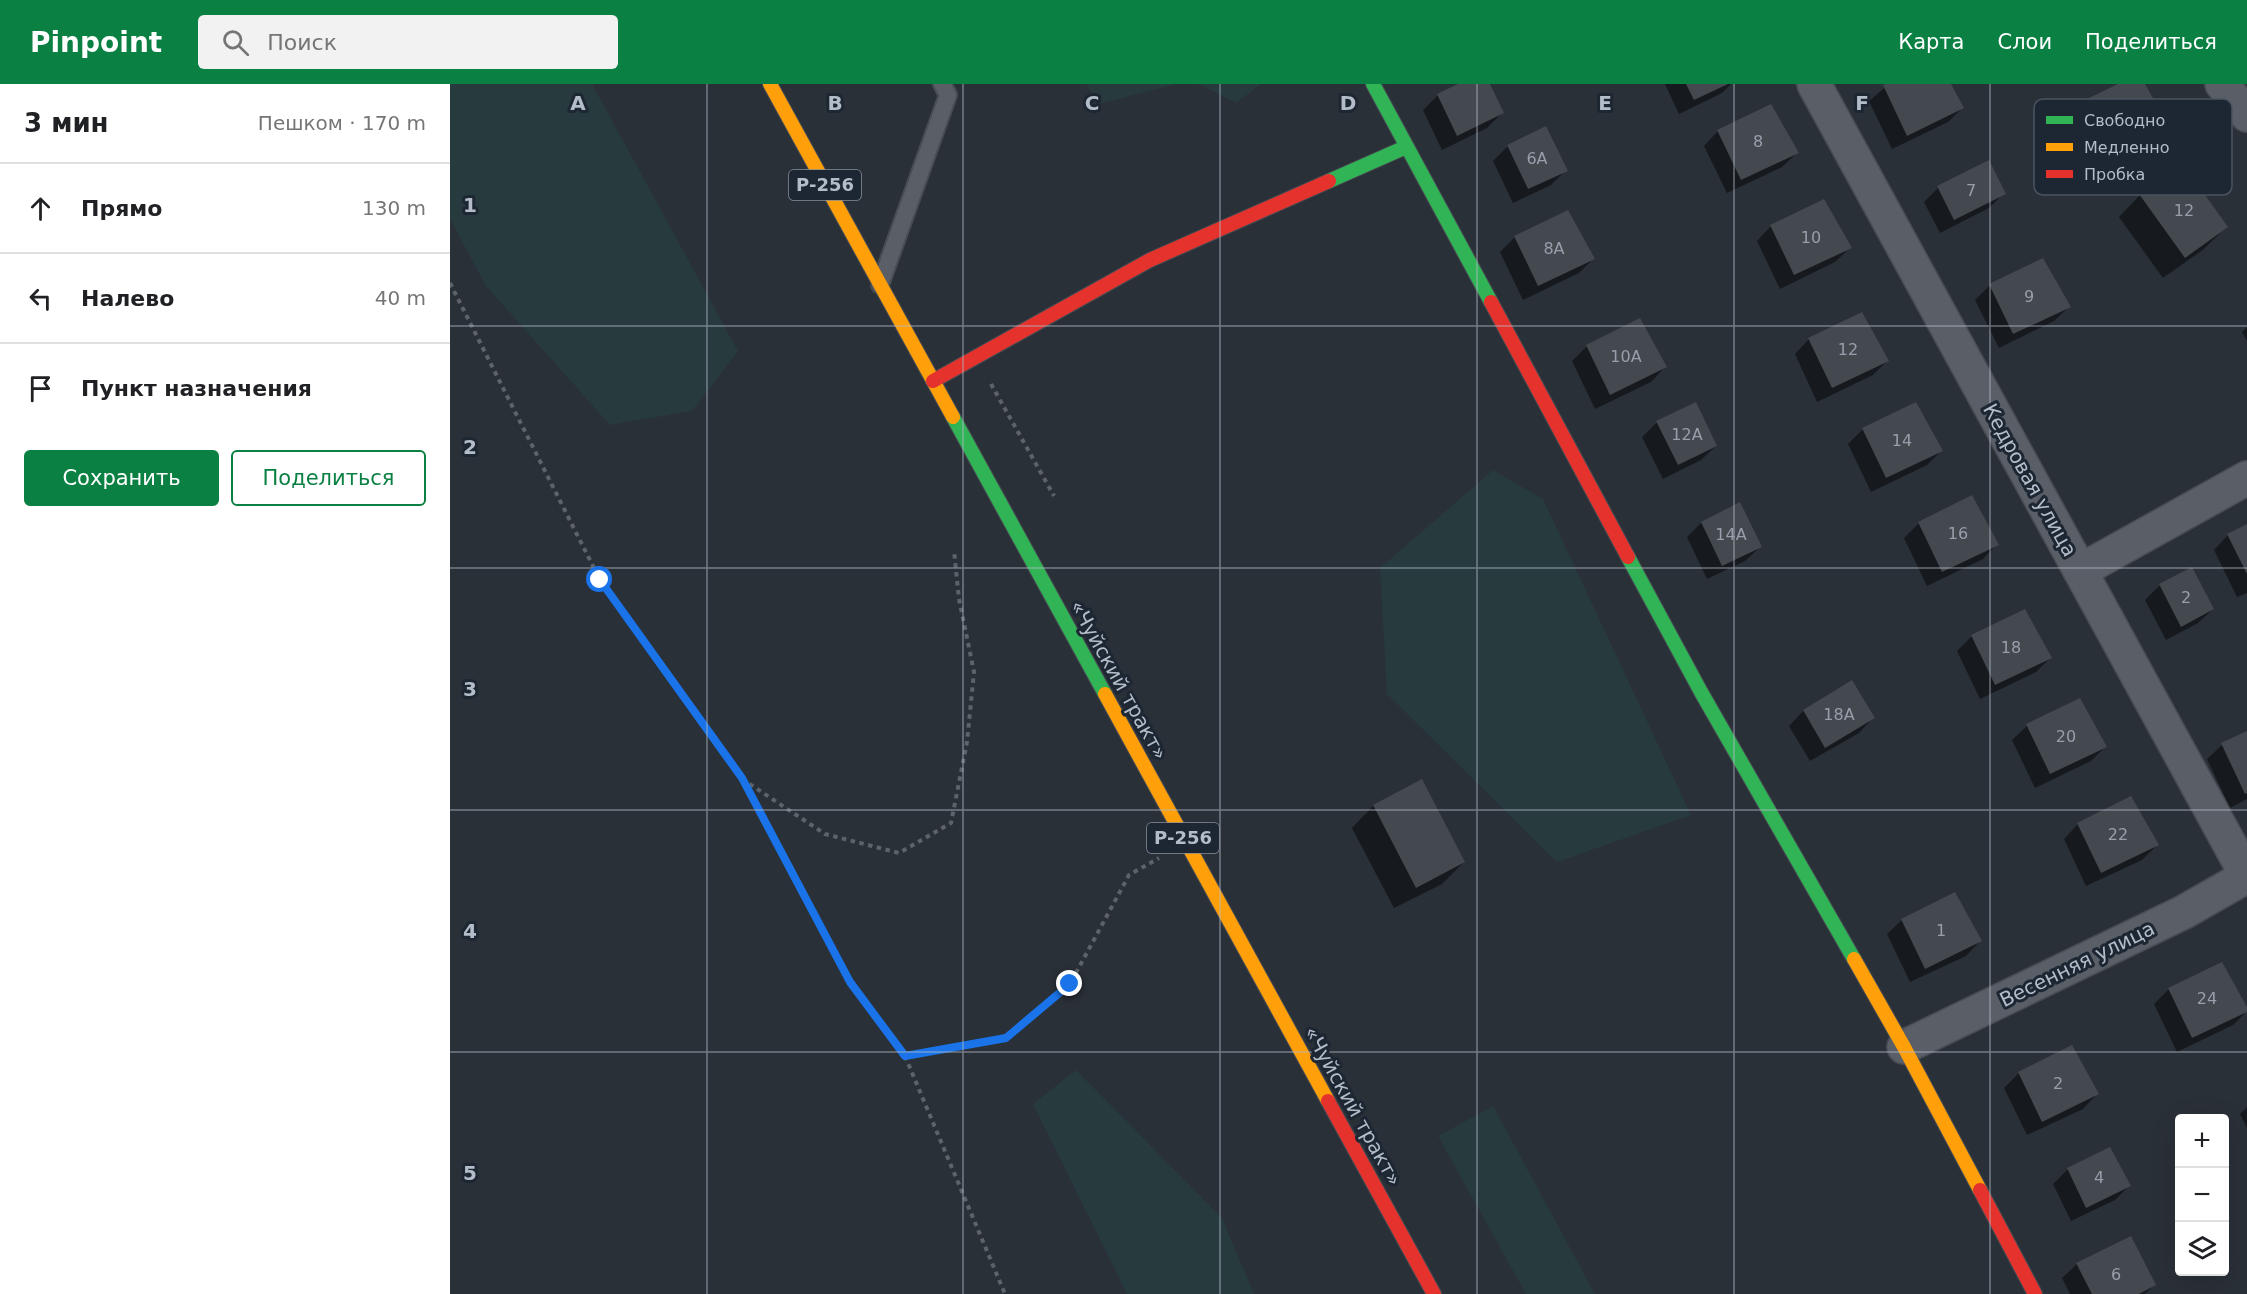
<!DOCTYPE html>
<html lang="ru">
<head>
<meta charset="utf-8">
<style>
	body { margin:0; font-family:"DejaVu Sans",sans-serif; background:#f2f2f2; color:#202124 }
	.controls { position:absolute; right:18px; bottom:18px; display:grid; overflow:hidden; border-radius:6px; box-shadow:0 6px 24px #0002 }
	.controls button { width:54px; height:54px; display:grid; place-items:center; padding:0; border:0; border-bottom:2px solid #e0e0e0; background:#fff; color:#202124; font:30px sans-serif }
	.stop { position:absolute; width:18px; height:18px; margin:-14px; border:4px solid #1a73e8; border-radius:50%; background:#fff }
	.stop.end { background:#1a73e8; border-color:#fff; box-shadow:0 2px 6px #0008 }
	.list { margin:0; padding:0; list-style:none }
	h2 { display:flex; justify-content:space-between; align-items:center; height:78px; margin:0; padding:0 24px; font-size:26px }
	h2 small { font-size:20px; font-weight:400; color:#757577 }
	.list li { display:grid; grid-template-columns:39px 1fr auto; gap:18px; align-items:center; box-sizing:border-box; height:90px; padding:0 24px; border-top:2px solid #e0e0e0 }
	.list b { display:block; font-size:22px; white-space:nowrap }
	.list em { font-size:20px; font-style:normal; color:#757577 }
	.actions { display:flex; gap:12px; padding:18px 24px }
	.actions a { flex:1; padding:14px 0; border:2px solid #0b8043; border-radius:6px; text-align:center; font-size:21px; color:#0b8043 }
	.actions .main { background:#0b8043; color:#fff }
	.icon { flex:none; width:33px; height:33px; fill:none; stroke:currentColor; stroke-width:2; stroke-linecap:round; stroke-linejoin:round }
	.map { position:relative; flex:none; width:1797px; height:1210px; overflow:hidden }
	header { display:flex; align-items:center; gap:36px; box-sizing:border-box; height:84px; padding:0 30px; background:#0b8043; color:#fff }
	header strong { font-size:28px }
	nav { display:flex; gap:33px; margin-inline-start:auto; font-size:21px }
	.search { width:420px; height:54px; background:#f2f2f2; display:flex; align-items:center; gap:15px; box-sizing:border-box; padding:0 21px; border-radius:6px; color:#757577; font-size:22px }
	main { display:flex }
	aside { flex:1; background:#fff }
	.map>svg:first-child { display:block }
</style>
</head>
<body>
<header>
<strong>Pinpoint</strong>
<div class="search"><svg class="icon" aria-label="search" viewBox="0 0 24 24"><circle cx="10" cy="10" r="6"/><path d="M15 15l6 6"/></svg>Поиск</div>
<nav><a>Карта</a><a>Слои</a><a>Поделиться</a></nav>
</header>
<main>
<aside>
<h2>3 мин<small>Пешком · 170 m</small></h2>
<ul class="list">
<li><svg class="icon" aria-label="ahead" viewBox="0 0 24 24"><path d="M12 20V5M6 11l6-6 6 6"/></svg><div><b>Прямо</b></div><em>130 m</em></li>
<li><svg class="icon" aria-label="left" viewBox="0 0 24 24"><path d="M17 20v-9H6M10 6l-5 5 5 5"/></svg><div><b>Налево</b></div><em>40 m</em></li>
<li><svg class="icon" aria-label="arrive" viewBox="0 0 24 24"><path d="M6 21V4h12l-3 4 3 4H6"/></svg><div><b>Пункт назначения</b></div></li>
</ul>
<div class="actions"><a class="main">Сохранить</a><a>Поделиться</a></div>
</aside>
<div class="map">
<svg width="1797" height="1210" viewBox="0 0 1797 1210">
	<rect width="100%" height="100%" fill="#2a3038"/>
	<!-- green -->
	<path fill="#273a3e" d="M 0,0 L 142,0 L 288,267 L 242,327 L 160,341 L 36,202 L 0,135 Z
		M 636,0 L 726,0 L 649,20 Z
		M 749,0 L 811,0 L 786,19 Z
		M 1043,386 L 1093,415 L 1241,731 L 1107,778 L 937,610 L 930,484 Z
		M 626,986 L 772,1134 L 804,1210 L 677,1210 L 583,1020 Z
		M 1043,1022 L 1145,1210 L 1076,1210 L 988,1052 Z"/>
	<!-- shadow -->
	<path fill="#0007" d="M 1011,0 L 1038,0 L 1052,29 L 1037,44 L 992,66 L 973,26 L 987,12 Z
		M 1215,0 L 1281,0 L 1272,9 L 1229,30 Z
		M 1439,0 L 1499,0 L 1512,24 L 1498,38 L 1442,65 L 1419,17 Z
		M 1672,0 L 1693,0 L 1715,39 L 1700,53 L 1645,80 L 1622,32 L 1636,17 Z
		M 1096,44 L 1116,86 L 1101,101 L 1063,119 L 1043,77 L 1058,62 Z
		M 1268,47 L 1347,69 L 1332,83 L 1277,109 L 1254,62 Z
		M 1488,104 L 1554,109 L 1539,124 L 1490,149 L 1474,118 Z
		M 1690,111 L 1776,143 L 1754,165 L 1713,194 L 1669,133 Z
		M 1321,142 L 1400,164 L 1385,178 L 1330,205 L 1307,157 Z
		M 1065,153 L 1143,175 L 1129,189 L 1073,216 L 1050,168 Z
		M 1540,201 L 1619,223 L 1604,237 L 1549,264 L 1525,216 Z
		M 1797,243 L 1797,257 L 1792,248 Z
		M 1359,255 L 1438,276 L 1423,291 L 1367,318 L 1345,270 Z
		M 1137,262 L 1215,283 L 1201,298 L 1145,325 L 1122,277 Z
		M 1207,338 L 1266,362 L 1251,376 L 1213,395 L 1192,353 Z
		M 1413,345 L 1491,367 L 1477,381 L 1421,408 L 1398,360 Z
		M 1251,439 L 1310,463 L 1295,477 L 1257,495 L 1237,453 Z
		M 1469,439 L 1547,460 L 1533,475 L 1477,502 L 1454,454 Z
		M 1797,442 L 1797,509 L 1787,513 L 1764,466 L 1778,451 Z
		M 1742,485 L 1763,525 L 1748,539 L 1716,556 L 1695,516 L 1709,502 Z
		M 1522,552 L 1600,574 L 1586,588 L 1530,615 L 1507,567 Z
		M 1402,599 L 1423,634 L 1409,649 L 1360,677 L 1339,642 L 1353,627 Z
		M 1629,616 L 1655,663 L 1641,677 L 1585,704 L 1562,656 L 1577,642 Z
		M 1797,648 L 1797,715 L 1780,724 L 1757,675 L 1772,661 Z
		M 971,697 L 1014,778 L 992,800 L 944,824 L 902,744 L 923,722 Z
		M 1628,740 L 1707,761 L 1692,776 L 1636,802 L 1614,755 Z
		M 1452,836 L 1530,857 L 1516,872 L 1460,898 L 1437,850 Z
		M 1719,905 L 1797,927 L 1783,941 L 1727,968 L 1704,920 Z
		M 1569,989 L 1647,1010 L 1633,1025 L 1577,1051 L 1554,1004 Z
		M 1797,1023 L 1797,1044 L 1790,1030 Z
		M 1618,1085 L 1679,1102 L 1665,1116 L 1621,1137 L 1603,1100 Z
		M 1627,1180 L 1704,1201 L 1695,1210 L 1620,1210 L 1612,1194 Z"/>
	<!-- building -->
	<path fill="#444950" d="M 1008,0 L 1040,0 L 1054,29 L 1007,52 L 987,10 Z
		M 1236,0 L 1278,0 L 1244,16 Z
		M 1436,0 L 1501,0 L 1514,24 L 1457,52 L 1433,1 Z
		M 1668,0 L 1695,0 L 1717,39 L 1660,66 L 1635,16 Z
		M 1321,20 L 1349,69 L 1291,96 L 1267,46 Z
		M 1096,42 L 1118,87 L 1078,105 L 1057,61 Z
		M 1539,76 L 1556,110 L 1504,136 L 1487,102 Z
		M 1732,79 L 1778,143 L 1735,174 L 1689,110 Z
		M 1374,115 L 1402,164 L 1344,191 L 1320,141 Z
		M 1118,126 L 1145,175 L 1088,202 L 1064,152 Z
		M 1593,174 L 1621,223 L 1563,250 L 1539,200 Z
		M 1412,228 L 1439,277 L 1382,304 L 1358,254 Z
		M 1190,234 L 1217,283 L 1160,311 L 1136,261 Z
		M 1246,318 L 1267,362 L 1228,381 L 1206,337 Z
		M 1466,318 L 1493,367 L 1436,394 L 1412,344 Z
		M 1522,411 L 1549,461 L 1492,488 L 1468,438 Z
		M 1290,418 L 1312,463 L 1272,482 L 1251,438 Z
		M 1797,440 L 1797,490 L 1777,450 Z
		M 1742,483 L 1764,525 L 1731,543 L 1709,500 Z
		M 1575,525 L 1602,574 L 1545,601 L 1521,551 Z
		M 1402,596 L 1425,634 L 1375,664 L 1353,626 Z
		M 1630,614 L 1657,663 L 1600,690 L 1576,640 Z
		M 1797,647 L 1797,709 L 1795,710 L 1771,659 Z
		M 972,695 L 1015,778 L 966,804 L 923,721 Z
		M 1681,712 L 1709,761 L 1651,789 L 1627,739 Z
		M 1505,808 L 1532,857 L 1475,885 L 1451,835 Z
		M 1772,878 L 1797,923 L 1797,928 L 1742,954 L 1718,904 Z
		M 1622,961 L 1649,1010 L 1592,1038 L 1568,988 Z
		M 1660,1063 L 1681,1102 L 1636,1124 L 1617,1084 Z
		M 1681,1152 L 1706,1201 L 1689,1210 L 1642,1210 L 1626,1179 Z"/>
	<g fill="none" stroke-linecap="round" stroke-linejoin="round">
		<defs>
			<path id="lane" d="M 430,201 L 498,11 L 492,0"/>
			<path id="street" d="M 1364,0 L 1797,792
				M 1772,0 L 1797,31
				M 1630,487 L 1797,394
				M 1454,963 L 1734,828 L 1797,792"/>
			<path id="fast" d="M 923,0 L 1041,218
				M 879,97 L 956,63
				M 503,333 L 655,610
				M 1178,473 L 1251,608 L 1404,875"/>
			<path id="slow" d="M 320,0 L 503,333
				M 655,610 L 878,1017
				M 1404,875 L 1454,963 L 1530,1106"/>
			<path id="jam" d="M 1041,218 L 1178,473
				M 483,297 L 700,176 L 879,97
				M 878,1017 L 984,1210
				M 1530,1106 L 1585,1210"/>
		</defs>
		<!-- lane casing -->
		<use href="#lane" stroke="#484c53" stroke-width="20"/>
		<!-- street casing -->
		<use href="#street" stroke="#484c53" stroke-width="36"/>
		<!-- fast casing -->
		<use href="#fast" stroke="#484c53" stroke-width="16"/>
		<!-- slow casing -->
		<use href="#slow" stroke="#484c53" stroke-width="16"/>
		<!-- jam casing -->
		<use href="#jam" stroke="#484c53" stroke-width="16"/>
		<!-- path -->
		<path stroke="#5d636a" stroke-width="4" stroke-dasharray="4.5 4.5" stroke-linecap="butt" d="M 0,199 L 150,496 L 292,694 L 401,898 L 455,972 L 556,954 L 620,900 L 679,791 L 709,774
			M 541,300 L 604,412
			M 292,695 L 375,750 L 449,769 L 501,739 L 517,658 L 524,588 L 509,515 L 504,467
			M 455,972 L 555,1210"/>
		<!-- lane -->
		<use href="#lane" stroke="#5a5e66" stroke-width="16"/>
		<!-- street -->
		<use href="#street" stroke="#5a5e66" stroke-width="33"/>
		<!-- fast -->
		<use href="#fast" stroke="#30b455" stroke-width="14"/>
		<!-- slow -->
		<use href="#slow" stroke="#ff9f0a" stroke-width="14"/>
		<!-- jam -->
		<use href="#jam" stroke="#e5322d" stroke-width="14"/>
	</g>
	<g fill="none" stroke-linecap="round" stroke-linejoin="round">
		<!-- route -->
		<path stroke="#1a73e8" stroke-width="8" d="M 150,496 L 292,694 L 400,898 L 455,972 L 556,954 L 620,900"/>
	</g>
	<!-- grid -->
	<path fill="none" stroke="#b4bcc9" stroke-width="1.5" stroke-opacity="0.55" d="M 257,0 L 257,1210M 513,0 L 513,1210M 770,0 L 770,1210M 1027,0 L 1027,1210M 1284,0 L 1284,1210M 1540,0 L 1540,1210M 0,242 L 1797,242M 0,484 L 1797,484M 0,726 L 1797,726M 0,968 L 1797,968"/>
	<g text-anchor="middle" stroke-width="6" stroke-linejoin="round" paint-order="stroke">
		<!-- number labels -->
		<g font-size="16" fill="#989fab">
			<text x="1308" y="63">8</text>
			<text x="1087" y="80">6А</text>
			<text x="1521" y="112">7</text>
			<text x="1734" y="132">12</text>
			<text x="1361" y="159">10</text>
			<text x="1104" y="170">8А</text>
			<text x="1579" y="218">9</text>
			<text x="1398" y="271">12</text>
			<text x="1176" y="278">10А</text>
			<text x="1237" y="356">12А</text>
			<text x="1452" y="362">14</text>
			<text x="1508" y="455">16</text>
			<text x="1281" y="456">14А</text>
			<text x="1736" y="519">2</text>
			<text x="1561" y="569">18</text>
			<text x="1389" y="636">18А</text>
			<text x="1616" y="658">20</text>
			<text x="1668" y="756">22</text>
			<text x="1491" y="852">1</text>
			<text x="1757" y="920">24</text>
			<text x="1608" y="1005">2</text>
			<text x="1649" y="1099">4</text>
			<text x="1666" y="1196">6</text>
		</g>
		<!-- shield labels -->
		<g fill="#1d2633" stroke="#878f9c" stroke-width="1.5">
			<rect x="339" y="86" width="72" height="30" rx="4.5"/>
			<rect x="697" y="739" width="72" height="30" rx="4.5"/>
		</g>
		<g font-size="18" font-weight="bold" fill="#b4bcc9">
			<text x="375" y="107">Р-256</text>
			<text x="733" y="760">Р-256</text>
		</g>
		<!-- street labels -->
		<g font-size="20" fill="#b4bcc9" stroke="#1d2633">
			<text transform="translate(1580 396) rotate(61)" y="7">Кедровая улица</text>
			<text transform="translate(669 596) rotate(61)" y="7">«Чуйский тракт»</text>
			<text transform="translate(1627 880) rotate(-26)" y="7">Весенняя улица</text>
			<text transform="translate(903 1022) rotate(61)" y="7">«Чуйский тракт»</text>
		</g>
	</g>
	<!-- legend -->
	<rect x="1584" y="15" width="198" height="96" rx="9" fill="#1d2633" stroke="#4a5360" stroke-width="1.5"/>
	<rect x="1596" y="32" width="27" height="8" fill="#30b455"/>
	<rect x="1596" y="59" width="27" height="8" fill="#ff9f0a"/>
	<rect x="1596" y="86" width="27" height="8" fill="#e5322d"/>
	<g font-size="16" fill="#b4bcc9">
		<text x="1634" y="42">Свободно</text>
		<text x="1634" y="69">Медленно</text>
		<text x="1634" y="96">Пробка</text>
	</g>
	<g font-size="20" text-anchor="middle" font-weight="bold" fill="#b4bcc9" stroke="#1d2633" stroke-width="6" stroke-linejoin="round" paint-order="stroke">
		<text x="128" y="26">A</text>
		<text x="385" y="26">B</text>
		<text x="642" y="26">C</text>
		<text x="898" y="26">D</text>
		<text x="1155" y="26">E</text>
		<text x="1412" y="26">F</text>
		<text x="20" y="128">1</text>
		<text x="20" y="370">2</text>
		<text x="20" y="612">3</text>
		<text x="20" y="854">4</text>
		<text x="20" y="1096">5</text>
	</g>
</svg>
<div class="controls">
<button>+</button>
<button>−</button>
<button><svg class="icon" aria-label="layers" viewBox="0 0 24 24"><path d="M12 4l9 5-9 5-9-5zM3 14l9 5 9-5"/></svg></button>
</div>
<div class="stop" style="left:150px;top:496px"></div>
<div class="stop end" style="left:620px;top:900px"></div>
</div>
</main>
</body>
</html>
